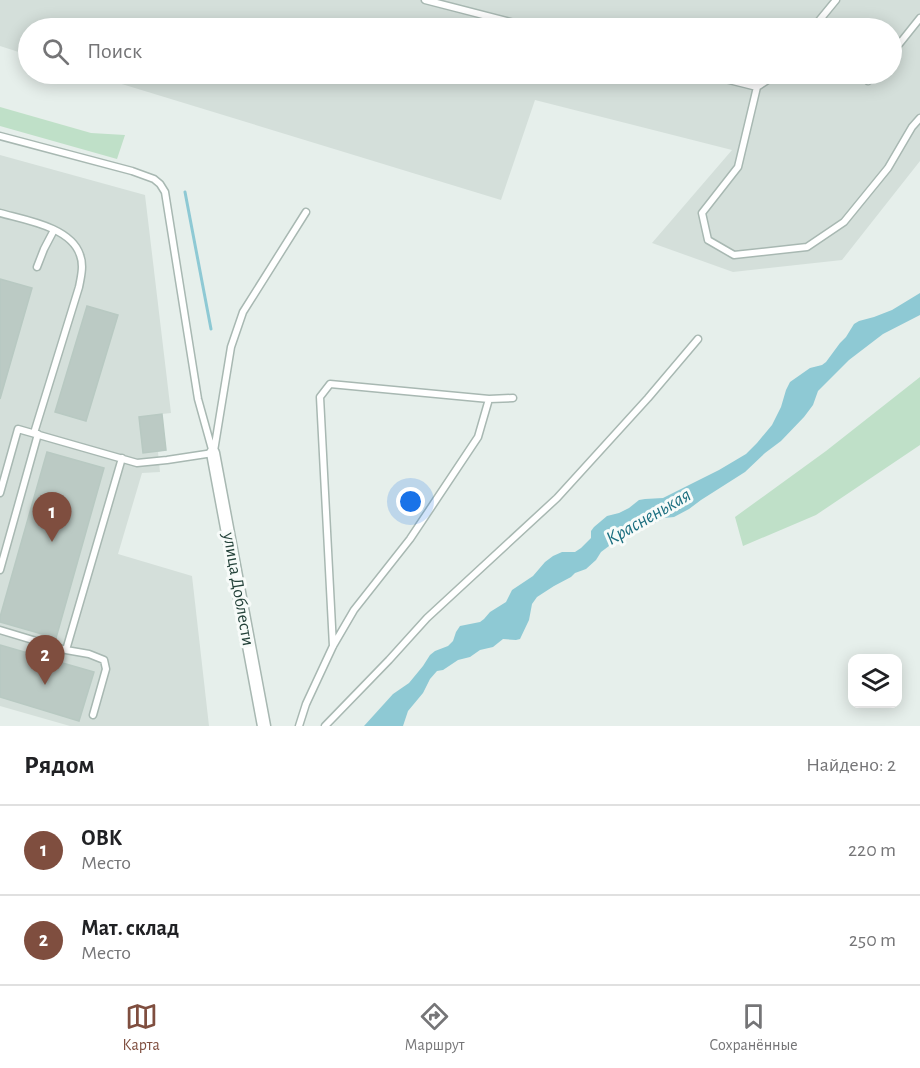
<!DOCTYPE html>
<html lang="ru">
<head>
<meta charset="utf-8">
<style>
	body { margin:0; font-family:"Alegreya Sans",sans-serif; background:#f6f6f6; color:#202124 }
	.controls { position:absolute; right:18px; bottom:18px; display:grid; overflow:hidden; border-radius:12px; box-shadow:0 3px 15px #0003 }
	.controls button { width:54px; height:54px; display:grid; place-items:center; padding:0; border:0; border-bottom:2px solid #e0e0e0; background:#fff; color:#202124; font:30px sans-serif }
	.you { position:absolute; left:411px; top:502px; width:21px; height:21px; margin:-15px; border:4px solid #fff; border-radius:50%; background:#1a73e8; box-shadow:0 0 0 9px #1a73e833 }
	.badge { display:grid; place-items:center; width:39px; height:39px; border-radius:50%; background:#7f4e3f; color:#fff; font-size:20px; font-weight:700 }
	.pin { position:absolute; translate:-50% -50px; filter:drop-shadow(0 2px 3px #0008) }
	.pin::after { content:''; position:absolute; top:32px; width:21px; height:18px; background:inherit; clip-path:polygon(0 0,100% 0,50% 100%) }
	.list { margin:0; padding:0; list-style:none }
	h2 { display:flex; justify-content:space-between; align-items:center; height:78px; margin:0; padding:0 24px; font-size:26px }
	h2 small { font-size:20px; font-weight:400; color:#757577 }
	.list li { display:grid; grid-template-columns:39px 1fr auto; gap:18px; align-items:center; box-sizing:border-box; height:90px; padding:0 24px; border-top:2px solid #e0e0e0 }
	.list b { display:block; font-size:22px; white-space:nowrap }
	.list p { margin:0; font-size:20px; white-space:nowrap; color:#757577 }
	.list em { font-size:20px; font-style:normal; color:#757577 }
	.icon { flex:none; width:33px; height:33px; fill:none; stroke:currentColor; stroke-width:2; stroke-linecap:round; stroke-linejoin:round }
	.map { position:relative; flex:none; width:920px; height:726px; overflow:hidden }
	.search { position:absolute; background:#fff; box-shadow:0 3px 15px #0003; left:18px; right:18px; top:18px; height:66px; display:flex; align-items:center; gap:15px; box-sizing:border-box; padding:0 21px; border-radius:33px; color:#757577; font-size:22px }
	.sheet { height:258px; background:#fff }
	nav { display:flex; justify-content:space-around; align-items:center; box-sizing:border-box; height:84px; border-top:2px solid #e0e0e0; background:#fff; font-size:16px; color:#757577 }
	nav a { display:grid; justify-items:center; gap:3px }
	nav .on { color:#7f4e3f }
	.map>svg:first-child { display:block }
</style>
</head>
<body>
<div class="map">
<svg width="920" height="726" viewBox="0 0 920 726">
	<rect width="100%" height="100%" fill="#e6efeb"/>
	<!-- built -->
	<path fill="#d4dfda" d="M 0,0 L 920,0 L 920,161 L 842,260 L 733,272 L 652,243 L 732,150 L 535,100 L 501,200 L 89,74 L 892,74 L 892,28 L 28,28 L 28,55 L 0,46 Z
		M 0,155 L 145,195 L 171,413 L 162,414 L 166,450 L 158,452 L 160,472 L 142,473 L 118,554 L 192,576 L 209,726 L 70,726 L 0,706 Z"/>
	<!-- green -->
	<path fill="#bfe0c8" d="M 0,107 L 91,133 L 125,135 L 117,159 L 0,126 Z
		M 920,377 L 920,445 L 816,515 L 743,546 L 735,517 L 826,451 Z"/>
	<!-- water -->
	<path fill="#8ec9d4" d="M 920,293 L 920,315 L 883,334 L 849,360 L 818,391 L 813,405 L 804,417 L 781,441 L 765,453 L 745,472 L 701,500 L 689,509 L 674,517 L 664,518 L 655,523 L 640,527 L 623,540 L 609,546 L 601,552 L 596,560 L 586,569 L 575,573 L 571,577 L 554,586 L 537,597 L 532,604 L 529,620 L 520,639 L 516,640 L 503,639 L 493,647 L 480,650 L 470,657 L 458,660 L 443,670 L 437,671 L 430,679 L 423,693 L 408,711 L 403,726 L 364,726 L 393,694 L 409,683 L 423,666 L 430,655 L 435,651 L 448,646 L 453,641 L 456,632 L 460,626 L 480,622 L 484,619 L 490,612 L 506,602 L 512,590 L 533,576 L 545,562 L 553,556 L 562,552 L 575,552 L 581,548 L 591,538 L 591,531 L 594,527 L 607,516 L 619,513 L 629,508 L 639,500 L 645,499 L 663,498 L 719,470 L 746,454 L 757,443 L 772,425 L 781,407 L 786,390 L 790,382 L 810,368 L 822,365 L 826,362 L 840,343 L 846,337 L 854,324 L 859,321 L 874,317 L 892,310 Z"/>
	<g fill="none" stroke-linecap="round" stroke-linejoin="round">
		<!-- stream -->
		<path stroke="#8ec9d4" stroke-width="3" d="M 185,192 L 211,329"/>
	</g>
	<!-- building -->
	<path fill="#bbcac4" stroke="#b8c9c2" stroke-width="1.5" d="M 0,279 L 32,288 L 0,399 Z
		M 87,306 L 118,315 L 86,421 L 55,412 Z
		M 162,414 L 166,450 L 143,453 L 139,417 Z
		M 47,452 L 104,468 L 56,638 L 0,622 L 0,617 Z
		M 0,645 L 94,672 L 79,721 L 0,697 Z"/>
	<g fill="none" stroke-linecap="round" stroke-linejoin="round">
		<defs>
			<path id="service" d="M 425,0 L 534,28
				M 813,28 L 836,0
				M 892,53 L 920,18
				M 705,74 L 757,87 L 777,74
				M 868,81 L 874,74
				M 757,87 L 738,167 L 702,213 L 708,240 L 734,255 L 807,247 L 844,222 L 888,168 L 912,127 L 920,118
				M 0,136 L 132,171 L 154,179 L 160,184 L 165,192 L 198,399 L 213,453
				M 0,213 C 25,220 71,227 80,255 C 84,265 81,277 79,287 L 34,433
				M 37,267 L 44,249 L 54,230
				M 214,451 L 231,347 L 243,312 L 306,212
				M 0,493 L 18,429 L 137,463 L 167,460 L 213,453
				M 0,570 L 38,434
				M 0,630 L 66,650 L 122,458
				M 333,646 L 320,397 L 330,384 L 489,399 L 513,398
				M 66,650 L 89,654 L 104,660 L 106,669 L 93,715
				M 299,726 L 306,704 L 333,646 L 354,610 L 410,539 L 478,437 L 489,399
				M 325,726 L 389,660 L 427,618 L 557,498 L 648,398 L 698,339"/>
			<path id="minor" d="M 213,453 L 264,726"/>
		</defs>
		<!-- service casing -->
		<use href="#service" stroke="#a8b8b2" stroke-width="9"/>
		<!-- minor casing -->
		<use href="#minor" stroke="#a8b8b2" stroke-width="15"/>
		<!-- service -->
		<use href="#service" stroke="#fff" stroke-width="6"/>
		<!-- minor -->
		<use href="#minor" stroke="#fff" stroke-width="12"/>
	</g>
	<g text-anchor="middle" stroke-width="6" stroke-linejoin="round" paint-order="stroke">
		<!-- street labels -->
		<g font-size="18" fill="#24423a" stroke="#f7fbf9">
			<text transform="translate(239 589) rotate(80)" y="6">улица Доблести</text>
		</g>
		<!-- water labels -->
		<g font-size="20" font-style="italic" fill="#1c6f80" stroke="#f7fbf9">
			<text transform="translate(648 516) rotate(-30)" y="7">Красненькая</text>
		</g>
	</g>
</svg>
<div class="controls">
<button><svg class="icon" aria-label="layers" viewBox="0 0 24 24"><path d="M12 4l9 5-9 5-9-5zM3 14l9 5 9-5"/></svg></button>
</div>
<div class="you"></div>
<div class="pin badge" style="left:52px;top:542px">1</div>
<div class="pin badge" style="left:45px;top:685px">2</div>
<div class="search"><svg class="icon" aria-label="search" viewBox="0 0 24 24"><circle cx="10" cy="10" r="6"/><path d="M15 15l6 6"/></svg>Поиск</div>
</div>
<section class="sheet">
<h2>Рядом<small>Найдено: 2</small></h2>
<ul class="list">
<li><span class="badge">1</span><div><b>ОВК</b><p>Место</p></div><em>220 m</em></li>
<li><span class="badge">2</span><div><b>Мат. склад</b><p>Место</p></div><em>250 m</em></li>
</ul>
</section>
<nav>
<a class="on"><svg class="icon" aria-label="map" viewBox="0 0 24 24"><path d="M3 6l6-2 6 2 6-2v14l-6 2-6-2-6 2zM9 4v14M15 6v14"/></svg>Карта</a>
<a><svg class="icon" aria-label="directions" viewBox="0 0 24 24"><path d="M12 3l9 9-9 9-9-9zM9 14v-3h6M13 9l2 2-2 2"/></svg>Маршрут</a>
<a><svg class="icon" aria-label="saved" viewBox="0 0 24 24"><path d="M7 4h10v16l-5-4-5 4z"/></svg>Сохранённые</a>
</nav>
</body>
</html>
